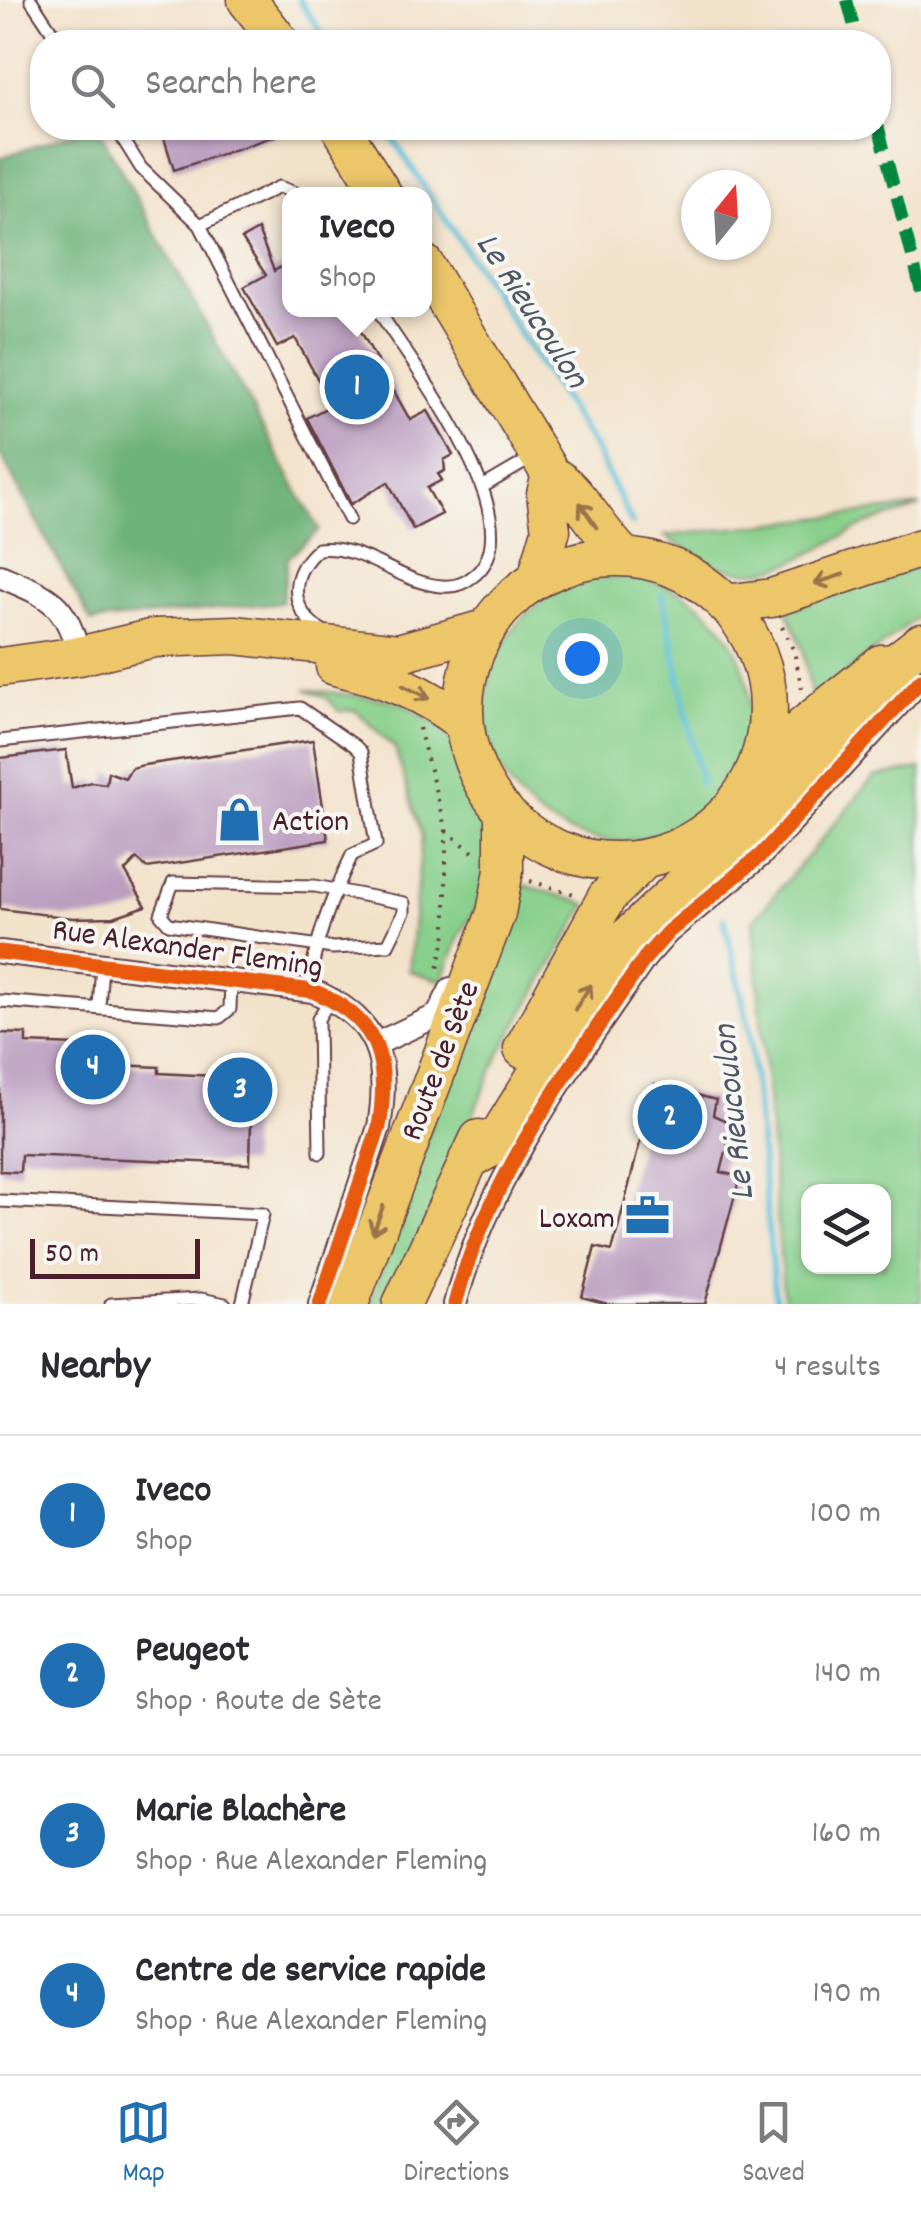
<!DOCTYPE html>
<html lang="en">
<head>
<meta charset="utf-8">
<style>
	body { margin:0; font-family:Dekko,sans-serif; background:#f7f7f7; color:#2b2b33 }
	.controls { position:absolute; right:30px; bottom:30px; display:grid; overflow:hidden; border-radius:20px; box-shadow:0 2px 8px #0004 }
	.controls button { width:90px; height:90px; display:grid; place-items:center; padding:0; border:0; border-bottom:2px solid #e1e1e2; background:#fff; color:#2b2b33; font:50px sans-serif }
	.compass { position:absolute; left:681px; top:170px; width:90px; height:90px; border-radius:50%; background:#fff; box-shadow:0 2px 8px #0004; rotate:18deg }
	.scale { position:absolute; left:30px; bottom:25px; width:170px; box-sizing:border-box; padding-left:10px; border:5px solid #4a1f2b; border-top:0; font-size:28px; line-height:35px; white-space:nowrap; color:#4a1f2b; -webkit-text-stroke:8px #f6f6f2; paint-order:stroke }
	.you { position:absolute; left:582px; top:658px; width:35px; height:35px; margin:-25px; border:8px solid #fff; border-radius:50%; background:#1a73e8; box-shadow:0 0 0 15px #1a73e833 }
	.badge { display:grid; place-items:center; width:65px; height:65px; border-radius:50%; background:#1f6fb2; color:#fff; font-size:32px; font-weight:700 }
	.pin { position:absolute; translate:-50% -50%; border:5px solid #fff; box-shadow:0 2px 10px #0006 }
	.popup { position:absolute; left:282px; top:187px; width:150px; height:130px; box-sizing:border-box; display:grid; place-content:center; border-radius:20px; background:#fff; filter:drop-shadow(0 2px 8px #0005); font-size:32px; white-space:nowrap; color:#7c7c81 }
	.popup b { font-size:38px; color:#2b2b33 }
	.popup::after { content:''; position:absolute; left:50%; top:100%; margin-left:-20px; border:20px solid transparent; border-top-color:#fff }
	.list { margin:0; padding:0; list-style:none }
	h2 { display:flex; justify-content:space-between; align-items:center; height:130px; margin:0; padding:0 40px; font-size:42px }
	h2 small { font-size:32px; font-weight:400; color:#7c7c81 }
	.list li { display:grid; grid-template-columns:65px 1fr auto; gap:30px; align-items:center; box-sizing:border-box; height:160px; padding:0 40px; border-top:2px solid #e1e1e2 }
	.list b { display:block; font-size:38px; white-space:nowrap }
	.list p { margin:0; font-size:32px; white-space:nowrap; color:#7c7c81 }
	.list em { font-size:32px; font-style:normal; color:#7c7c81 }
	.icon { flex:none; width:55px; height:55px; fill:none; stroke:currentColor; stroke-width:2; stroke-linecap:round; stroke-linejoin:round }
	.map { position:relative; flex:none; width:921px; height:1304px; overflow:hidden }
	.search { position:absolute; background:#fff; box-shadow:0 2px 8px #0004; left:30px; right:30px; top:30px; height:110px; display:flex; align-items:center; gap:25px; box-sizing:border-box; padding:0 35px; border-radius:40px; color:#7c7c81; font-size:38px }
	.sheet { height:770px; background:#fff }
	nav { display:flex; justify-content:space-around; align-items:center; box-sizing:border-box; height:140px; border-top:2px solid #e1e1e2; background:#fff; font-size:28px; color:#7c7c81 }
	nav a { display:grid; justify-items:center; gap:5px }
	nav .on { color:#1f6fb2 }
	.map>svg:first-child { display:block }
</style>
</head>
<body>
<div class="map">
<svg width="921" height="1304" viewBox="0 0 921 1304">
	<rect width="100%" height="100%" fill="#f6f6f2"/>
	<filter id="ink" filterUnits="userSpaceOnUse"><feTurbulence type="fractalNoise" baseFrequency=".01" numOctaves="2"/><feDisplacementMap in="SourceGraphic" scale="20" xChannelSelector="R" yChannelSelector="G"/><feConvolveMatrix kernelMatrix="1 2 1 2 8 2 1 2 1" color-interpolation-filters="sRGB"/></filter>
	<filter id="wash" filterUnits="userSpaceOnUse"><feTurbulence type="fractalNoise" baseFrequency=".0048" numOctaves="4" result="noise"/><feDisplacementMap in="SourceGraphic" scale="40" xChannelSelector="R" yChannelSelector="G"/><feGaussianBlur stdDeviation="2.25" result="paint"/><feColorMatrix in="noise" values="0 0 0 0 0 0 0 0 0 0 0 0 0 0 0 0 0 1.4 0 .05"/><feComposite in="paint" operator="in"/></filter>
	<g filter="url(#wash)">
		<rect width="100%" height="100%" fill="#f3e2ca"/>
		<!-- green -->
		<path fill="#87cf8b" stroke="#68775b" stroke-width="2.5" fill-rule="evenodd" d="M 921,506 C 905,515 881,516 863,526 C 778,568 755,599 665,536 Z
			M 921,565 L 921,614 L 812,701 L 803,649 L 787,610 Z
			M486 709a132 132 0 1 1 264 0a132 132 0 1 1-264 0Z
			M 305,689 L 399,701 L 447,731 L 468,791 L 490,820 L 490,887 L 460,934 L 442,981 L 409,971 L 422,837 L 395,748 L 356,710 L 339,711 L 326,697 Z
			M 921,769 L 921,1304 L 784,1304 L 753,921 L 874,777 ZM 808,1192 L 884,1192 L 884,1266 L 808,1266 Z
			M 515,882 L 587,904 L 498,1057 L 390,1304 L 370,1304 Z"/>
		<!-- forest -->
		<path fill="#6db277" stroke="#5c6851" stroke-width="2.5" d="M 87,128 L 98,128 L 319,530 L 288,558 L 282,602 L 91,622 L 0,454 L 0,158 Z"/>
		<g fill="none" stroke-linecap="round" stroke-linejoin="round">
			<!-- stream -->
			<path stroke="#59bed7" stroke-width="6" d="M 299,0 L 328,42
				M 386,128 L 594,447 L 632,523
				M 662,594 L 701,783
				M 724,918 L 749,1028 L 776,1304"/>
		</g>
		<g id="blocks">
			<!-- building -->
			<path fill="#bb9dc0" d="M 161,128 L 282,128 L 284,133 L 174,170 Z
				M 258,230 L 274,271 L 290,262 L 290,310 L 349,310 L 410,420 L 428,411 L 453,455 L 444,460 L 445,471 L 438,474 L 442,480 L 427,488 L 442,514 L 413,529 L 388,482 L 351,504 L 307,418 L 332,405 L 295,338 L 277,347 L 244,287 L 266,275 L 242,239 Z
				M 313,740 L 328,840 L 147,868 L 137,859 L 125,871 L 146,906 L 114,917 L 73,918 L 0,909 L 0,758 L 66,750 L 72,788 L 91,782 L 106,784 L 108,772 L 125,778 L 131,768 L 144,765 Z
				M 0,1033 L 26,1034 L 26,1043 L 77,1045 L 77,1054 L 119,1057 L 118,1065 L 159,1067 L 159,1073 L 252,1078 L 250,1164 L 21,1155 L 20,1172 L 0,1171 Z
				M 655,1084 L 716,1100 L 713,1115 L 733,1124 L 721,1172 L 740,1177 L 705,1304 L 608,1304 L 582,1297 L 595,1247 L 612,1251 Z"/>
		</g>
	</g>
	<g filter="url(#ink)">
		<use href="#blocks" fill-opacity="0" stroke="#633c43" stroke-width="2.5"/>
		<g fill="none" stroke-linecap="round" stroke-linejoin="round">
			<defs>
				<path id="service" d="M 31,0 L 59,42
					M 116,128 L 141,168 L 200,225 L 349,519
					M 200,225 L 279,187 L 301,195
					M 484,486 L 532,458
					M 323,631 C 288,610 289,574 318,549 C 364,544 398,583 442,586 C 457,587 465,583 476,574 C 535,520 410,362 378,310
					M 0,741 L 300,708 L 355,746 L 361,752 L 376,844 L 352,855 C 331,899 314,942 309,990
					M 173,883 L 315,886 L 404,903 L 404,912 L 388,945 L 333,948 L 169,924 L 161,915 Z
					M 0,1001 L 219,1018 L 230,1009 L 231,981
					M 99,1007 L 102,966
					M 320,1153 L 318,1019 L 331,998
					M 0,1201 L 263,1214 L 242,1304
					M 111,1304 L 201,1299 L 225,1304"/>
				<path id="minor" d="M 0,576 C 49,597 66,601 79,656
					M 0,952 L 313,991 C 379,1019 390,1059 379,1127 L 320,1304
					M 376,1044 L 438,1015 L 451,989
					M 455,1304 C 488,1177 572,1065 645,958 L 668,932 L 761,855 L 921,680"/>
				<path id="primary" d="M 247,0 L 280,42
					M 341,128 L 383,195
					M 424,264 L 551,475 C 576,486 599,534 625,557
					M464 709a152 152 0 1 1 304 0a152 152 0 1 1-304 0Z
					M 537,578 L 551,530 L 546,494 L 551,475
					M 725,604 L 772,598 L 921,548
					M 335,666 C 384,677 425,692 464,724
					M 0,667 L 79,656 L 154,638 L 235,635 L 398,653 L 485,629
					M 757,773 L 805,725 L 881,664 L 895,663 L 921,643
					M 523,1049 L 607,897 L 645,859
					M 468,1160 L 491,1148 L 614,950 L 689,879 L 739,847 L 890,677 L 895,663
					M 349,1304 L 496,913 L 504,870 L 504,811
					M 402,1304 L 479,1139"/>
			</defs>
			<!-- service casing -->
			<use href="#service" stroke="#633c43" stroke-width="15"/>
			<!-- minor casing -->
			<use href="#minor" stroke="#633c43" stroke-width="26"/>
			<!-- primary casing -->
			<use href="#primary" stroke="#633c43" stroke-width="41"/>
			<!-- path -->
			<path stroke="#633c43" stroke-width="4" stroke-dasharray="2.5 8" stroke-linecap="butt" d="M 782,627 L 794,651 L 802,689
				M 419,728 L 446,831 L 446,934 L 438,969
				M 446,831 L 473,852
				M 530,881 L 574,894"/>
			<!-- service -->
			<use href="#service" stroke="#fff" stroke-width="11"/>
			<!-- minor -->
			<use href="#minor" stroke="#fff" stroke-width="22"/>
			<!-- primary -->
			<use href="#primary" stroke="#ecc669" stroke-width="38"/>
			<!-- quiet -->
			<path stroke="#00873e" stroke-width="12" stroke-dasharray="25 12" stroke-linecap="butt" d="M 847,0 L 858,42
				M 878,125 L 921,291"/>
			<defs>
				<path id="cycleway" d="M 0,952 L 313,991 C 379,1019 390,1059 379,1127 L 320,1304
					M 455,1304 C 488,1177 572,1065 645,958 L 668,932 L 761,855 L 921,680"/>
			</defs>
			<!-- cycleway casing -->
			<use href="#cycleway" stroke="#f6f6f2" stroke-width="21"/>
			<!-- cycleway -->
			<use href="#cycleway" stroke="#e8590c" stroke-width="15"/>
		</g>
		<!-- one-way arrows -->
		<defs><path id="oneway-shaft" d="M-6 0H5M1.5-3L5.5 0L1.5 3" fill="none" stroke-width="1.6" stroke-linecap="round" stroke-linejoin="round" transform="scale(2.5)"/></defs>
		<g stroke="#9b724a">
			<use href="#oneway-shaft" transform="translate(588 515) rotate(-124)"/>
			<use href="#oneway-shaft" transform="translate(829 579) rotate(162)"/>
			<use href="#oneway-shaft" transform="translate(416 692) rotate(27)"/>
			<use href="#oneway-shaft" transform="translate(583 997) rotate(-57)"/>
			<use href="#oneway-shaft" transform="translate(378 1220) rotate(110)"/>
		</g>
	</g>
	<!-- icons -->
	<defs>
		<symbol id="shop-bare" viewBox="-9 -9 18 18"><path d="M-5-2.5h2.3a2.7 3.5 0 0 1 5.4 0H5L5.5 6h-11ZM-1.5-2.5h3a1.5 2.3 0 0 0-3 0Z" fill="#1f6fb2" stroke="#f6f6f2" stroke-width="2.5" paint-order="stroke"/></symbol>
		<symbol id="office-bare" viewBox="-9 -9 18 18"><path d="M-6-3h4V-5.5h4V-3h4V5H-6ZM-1-4.5V-3h2v-1.5ZM-6 0V1H6V0Z" fill="#1f6fb2" stroke="#f6f6f2" stroke-width="2.5" paint-order="stroke"/></symbol>
	</defs>
	<g fill-rule="evenodd">
		<use href="#shop-bare" x="208" y="788" width="63" height="63"/>
		<use href="#office-bare" x="616" y="1184" width="63" height="63"/>
	</g>
	<g text-anchor="middle" stroke-width="8" stroke-linejoin="round" paint-order="stroke">
		<!-- poi labels -->
		<g font-size="32" fill="#4a1f2b" stroke="#f6f6f2" text-anchor="start">
			<text x="272" y="830">Action</text>
			<text x="615" y="1227" text-anchor="end">Loxam</text>
		</g>
		<!-- street labels -->
		<g font-size="32" fill="#4a1f2b" stroke="#f6f6f2">
			<text transform="translate(188 946) rotate(8)" y="11">Rue Alexander Fleming</text>
			<text transform="translate(438 1060) rotate(-69)" y="11">Route de Sète</text>
		</g>
		<!-- water labels -->
		<g font-size="35" font-style="italic" fill="#4f5767" stroke="#f6f6f2">
			<text transform="translate(534 309) rotate(57)" y="12">Le Rieucoulon</text>
			<text transform="translate(731 1113) rotate(-96)" y="12">Le Rieucoulon</text>
		</g>
	</g>
</svg>
<div class="controls">
<button><svg class="icon" aria-label="layers" viewBox="0 0 24 24"><path d="M12 4l9 5-9 5-9-5zM3 14l9 5 9-5"/></svg></button>
</div>
<svg class="compass" viewBox="-18 -18 36 36"><path d="M0-13l5 13h-10z" fill="#e53935"/><path d="M0 13l5-13h-10z" fill="#7c7c81"/></svg>
<div class="scale">50 m</div>
<div class="you"></div>
<div class="pin badge" style="left:357px;top:387px">1</div>
<div class="popup"><b>Iveco</b>Shop</div>
<div class="pin badge" style="left:670px;top:1117px">2</div>
<div class="pin badge" style="left:240px;top:1090px">3</div>
<div class="pin badge" style="left:93px;top:1067px">4</div>
<div class="search"><svg class="icon" aria-label="search" viewBox="0 0 24 24"><circle cx="10" cy="10" r="6"/><path d="M15 15l6 6"/></svg>Search here</div>
</div>
<section class="sheet">
<h2>Nearby<small>4 results</small></h2>
<ul class="list">
<li><span class="badge">1</span><div><b>Iveco</b><p>Shop</p></div><em>100 m</em></li>
<li><span class="badge">2</span><div><b>Peugeot</b><p>Shop · Route de Sète</p></div><em>140 m</em></li>
<li><span class="badge">3</span><div><b>Marie Blachère</b><p>Shop · Rue Alexander Fleming</p></div><em>160 m</em></li>
<li><span class="badge">4</span><div><b>Centre de service rapide</b><p>Shop · Rue Alexander Fleming</p></div><em>190 m</em></li>
</ul>
</section>
<nav>
<a class="on"><svg class="icon" aria-label="map" viewBox="0 0 24 24"><path d="M3 6l6-2 6 2 6-2v14l-6 2-6-2-6 2zM9 4v14M15 6v14"/></svg>Map</a>
<a><svg class="icon" aria-label="directions" viewBox="0 0 24 24"><path d="M12 3l9 9-9 9-9-9zM9 14v-3h6M13 9l2 2-2 2"/></svg>Directions</a>
<a><svg class="icon" aria-label="saved" viewBox="0 0 24 24"><path d="M7 4h10v16l-5-4-5 4z"/></svg>Saved</a>
</nav>
</body>
</html>
